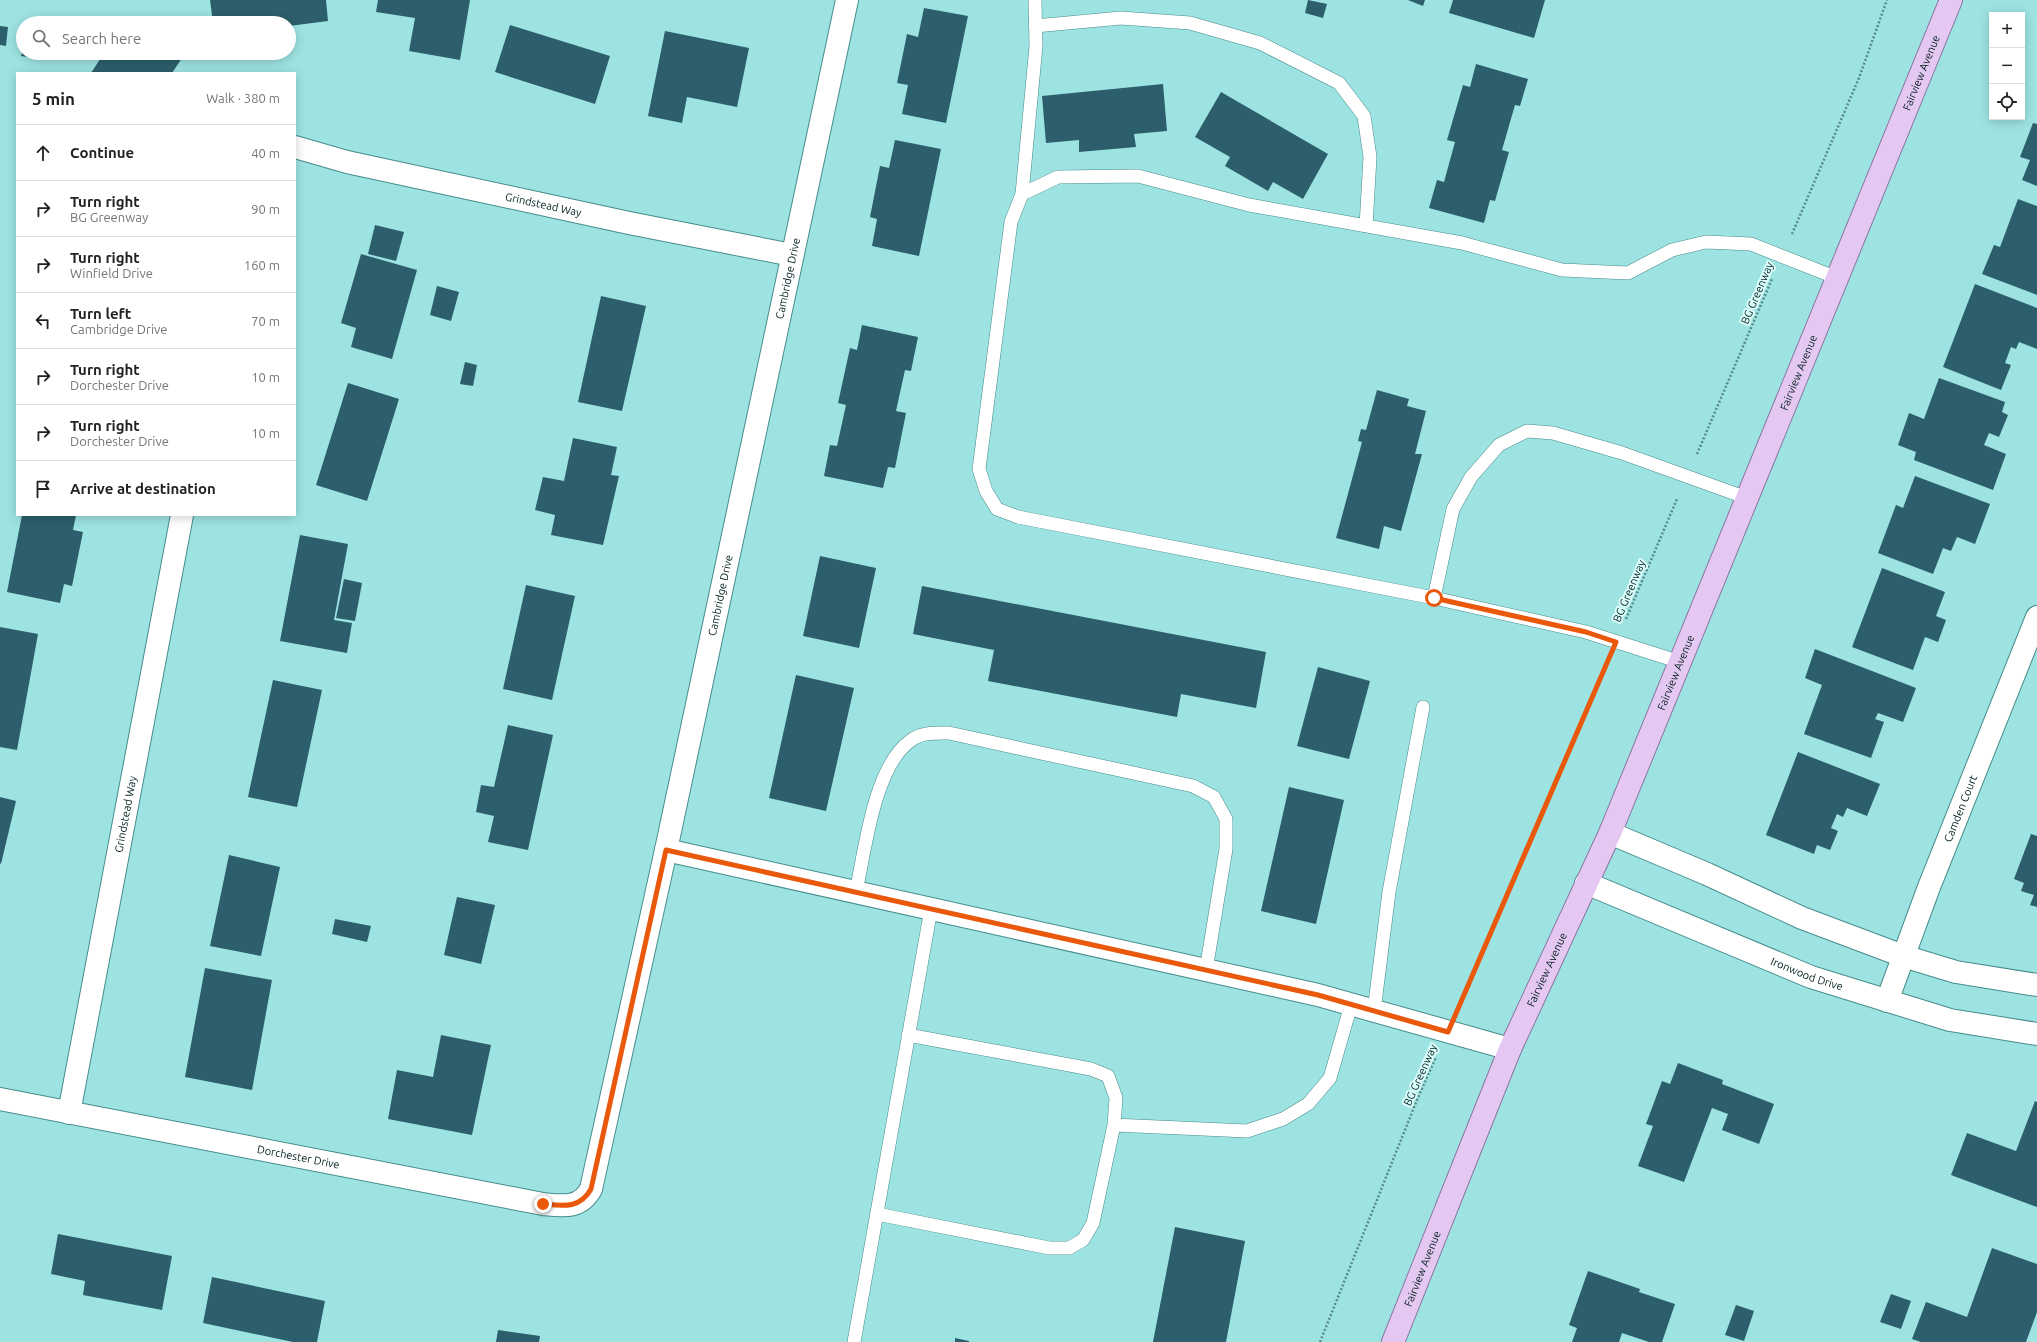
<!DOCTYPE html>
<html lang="en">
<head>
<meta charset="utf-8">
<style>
	body { margin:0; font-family:Ubuntu,sans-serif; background:#f2f2f2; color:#222 }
	.controls { position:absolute; right:12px; top:12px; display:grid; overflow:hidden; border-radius:0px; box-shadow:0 2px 10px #0003 }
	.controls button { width:36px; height:36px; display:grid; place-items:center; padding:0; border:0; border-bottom:1px solid #e0e0e0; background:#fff; color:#222; font:20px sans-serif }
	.stop { position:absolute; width:12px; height:12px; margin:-9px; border:3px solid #ea580c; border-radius:50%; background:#fff }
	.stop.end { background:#ea580c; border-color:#fff; box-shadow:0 1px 4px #0008 }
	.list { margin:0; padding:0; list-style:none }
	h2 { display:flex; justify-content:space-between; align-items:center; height:52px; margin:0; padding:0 16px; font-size:17px }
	h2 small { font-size:13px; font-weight:400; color:#767676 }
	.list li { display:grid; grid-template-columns:26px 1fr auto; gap:12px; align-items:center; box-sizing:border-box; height:56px; padding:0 16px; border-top:1px solid #e0e0e0 }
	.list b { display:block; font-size:15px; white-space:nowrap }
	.list p { margin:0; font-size:13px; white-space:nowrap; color:#767676 }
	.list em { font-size:13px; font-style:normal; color:#767676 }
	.icon { flex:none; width:22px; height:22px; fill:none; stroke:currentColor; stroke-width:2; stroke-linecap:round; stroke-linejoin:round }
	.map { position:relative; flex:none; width:2037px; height:1342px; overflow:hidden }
	.search { position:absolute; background:#fff; box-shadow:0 2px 10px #0003; left:16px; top:16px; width:280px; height:44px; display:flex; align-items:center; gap:10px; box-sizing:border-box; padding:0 14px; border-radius:22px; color:#767676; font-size:15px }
	.panel { position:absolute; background:#fff; box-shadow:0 2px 10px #0003; left:16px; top:72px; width:280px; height:444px; border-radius:0px }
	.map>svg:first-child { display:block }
</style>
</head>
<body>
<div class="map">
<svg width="2037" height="1342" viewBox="0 0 2037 1342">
	<rect width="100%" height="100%" fill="#9de3e2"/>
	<!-- building -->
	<path fill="#2c5f6b" d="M 210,0 L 326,0 L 328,21 L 289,26 L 289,23 L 213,23 Z
		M 378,0 L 470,0 L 460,60 L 409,51 L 415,18 L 376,12 Z
		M 1308,0 L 1327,4 L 1323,18 L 1305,13 Z
		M 1408,0 L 1425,0 L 1423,6 Z
		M 1453,0 L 1545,0 L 1534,38 L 1449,13 Z
		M 924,8 L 968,16 L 946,123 L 902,114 L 908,85 L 897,83 L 907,34 L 918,37 Z
		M 27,21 L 37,22 L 37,23 L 27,23 Z
		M 510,25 L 610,56 L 595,104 L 495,72 Z
		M 0,26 L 8,27 L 6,46 L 0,45 Z
		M 665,31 L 749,48 L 737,107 L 687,97 L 682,123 L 648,116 Z
		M 22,53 L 49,53 L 48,60 L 21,56 Z
		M 104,53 L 175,53 L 182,58 L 172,73 L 91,73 Z
		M 1476,64 L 1528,79 L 1520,106 L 1515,105 L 1502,150 L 1509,152 L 1495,201 L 1490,200 L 1484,223 L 1429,208 L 1437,180 L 1444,182 L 1455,142 L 1447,140 L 1463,85 L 1470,87 Z
		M 1163,84 L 1167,131 L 1134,134 L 1136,147 L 1079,152 L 1079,140 L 1046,143 L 1042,96 Z
		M 1221,92 L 1328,154 L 1303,199 L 1273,182 L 1268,191 L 1225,166 L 1230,157 L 1195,137 Z
		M 2033,123 L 2037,124 L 2037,186 L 2022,180 L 2030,160 L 2020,157 Z
		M 895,140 L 941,149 L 919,256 L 872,246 L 877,219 L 870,217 L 880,166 L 889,168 Z
		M 2018,199 L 2037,206 L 2037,295 L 1982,274 L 1994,245 L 2000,247 Z
		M 375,225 L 404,232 L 396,261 L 368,254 Z
		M 361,254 L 417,270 L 392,359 L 351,347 L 356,328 L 341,323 Z
		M 1975,284 L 2037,308 L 2037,349 L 2019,342 L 2016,349 L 2011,347 L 2005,363 L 2011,365 L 2001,390 L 1943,367 Z
		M 437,286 L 459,292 L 451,321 L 430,315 Z
		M 601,296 L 646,306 L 622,411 L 578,402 Z
		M 862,325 L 918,337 L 911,371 L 905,370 L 896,411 L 906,413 L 895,468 L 888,467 L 883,488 L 824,476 L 830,445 L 837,446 L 846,405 L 838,403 L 850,348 L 857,350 Z
		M 465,362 L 477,365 L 473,386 L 460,384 Z
		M 1939,378 L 2005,402 L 2002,412 L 2008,415 L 1999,437 L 1989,433 L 1984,445 L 2006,454 L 1993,490 L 1914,460 L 1916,452 L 1898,445 L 1909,413 L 1924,419 Z
		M 348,383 L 399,399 L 367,501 L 316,485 Z
		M 1377,390 L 1409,399 L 1407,406 L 1426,411 L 1415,454 L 1422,454 L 1401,531 L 1384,526 L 1379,549 L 1336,538 L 1362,442 L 1358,441 L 1361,429 L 1366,430 Z
		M 573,438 L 617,447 L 611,475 L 619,476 L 603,545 L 551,535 L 555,515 L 535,510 L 543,477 L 564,481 Z
		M 1915,476 L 1990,504 L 1975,544 L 1957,537 L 1951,551 L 1943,548 L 1933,574 L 1878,553 L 1896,505 L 1903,508 Z
		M 22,515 L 76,515 L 73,530 L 83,532 L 72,586 L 64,584 L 60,603 L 7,592 Z
		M 300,535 L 348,544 L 334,620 L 352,623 L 347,653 L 280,641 Z
		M 820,556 L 876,568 L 859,648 L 803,636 Z
		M 1882,568 L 1945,592 L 1936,616 L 1946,620 L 1938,642 L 1925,637 L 1913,670 L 1852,647 Z
		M 344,579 L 362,583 L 355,621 L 336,618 Z
		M 526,585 L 575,596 L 552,700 L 503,689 Z
		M 922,586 L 1266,652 L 1256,708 L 1181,694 L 1177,717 L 988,681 L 994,650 L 913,634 Z
		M 0,627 L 38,634 L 17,750 L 0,747 Z
		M 1815,649 L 1916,688 L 1903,722 L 1878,713 L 1875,719 L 1884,722 L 1871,758 L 1804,734 L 1822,685 L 1805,678 Z
		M 1318,667 L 1370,681 L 1349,759 L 1297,746 Z
		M 796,675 L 854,688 L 826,811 L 769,798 Z
		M 273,680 L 322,690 L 297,807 L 248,797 Z
		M 508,725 L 553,735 L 528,850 L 488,842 L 494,816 L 476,812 L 481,785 L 494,787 Z
		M 1798,752 L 1880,784 L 1867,816 L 1847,808 L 1843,817 L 1837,814 L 1831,828 L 1838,831 L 1830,850 L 1817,845 L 1814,854 L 1766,835 Z
		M 1289,787 L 1344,800 L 1316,924 L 1261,911 Z
		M 0,797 L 16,801 L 1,864 L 0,863 Z
		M 2031,834 L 2037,836 L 2037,907 L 2030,905 L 2034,895 L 2021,891 L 2024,883 L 2014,879 Z
		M 229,855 L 280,867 L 261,956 L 210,946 Z
		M 457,897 L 495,905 L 481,964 L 444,955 Z
		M 335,919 L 371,926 L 367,942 L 332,934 Z
		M 205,968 L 272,980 L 252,1090 L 185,1077 Z
		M 441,1035 L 491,1045 L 472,1135 L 388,1119 L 397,1070 L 433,1077 Z
		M 1678,1063 L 1723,1080 L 1722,1084 L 1774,1104 L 1759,1144 L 1722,1130 L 1728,1114 L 1712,1108 L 1684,1182 L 1638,1166 L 1653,1126 L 1646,1124 L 1662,1081 L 1670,1084 Z
		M 2035,1101 L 2037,1102 L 2037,1207 L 1951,1175 L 1967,1133 L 2016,1151 Z
		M 1175,1227 L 1245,1241 L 1226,1342 L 1153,1342 Z
		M 58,1234 L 172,1256 L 162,1310 L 83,1295 L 85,1281 L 51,1274 Z
		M 1992,1248 L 2037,1264 L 2037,1312 L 2026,1342 L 1921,1342 L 1912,1339 L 1926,1302 L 1967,1317 Z
		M 1588,1271 L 1640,1289 L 1639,1292 L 1675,1304 L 1662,1342 L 1649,1342 L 1622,1333 L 1619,1342 L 1572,1342 L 1577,1328 L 1569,1325 Z
		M 212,1277 L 325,1301 L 317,1342 L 293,1342 L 203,1323 Z
		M 1891,1294 L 1911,1301 L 1901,1329 L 1880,1322 Z
		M 1736,1305 L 1754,1311 L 1744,1341 L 1725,1335 Z
		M 498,1330 L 540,1336 L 539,1342 L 496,1342 Z
		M 955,1338 L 969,1341 L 969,1342 L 955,1342 Z"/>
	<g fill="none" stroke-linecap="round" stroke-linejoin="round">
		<defs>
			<path id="lane" d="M 1035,26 L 1121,18 L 1190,23 L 1260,43 L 1339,83 L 1364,116 L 1370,157 L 1366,226
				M 1022,194 L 1036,46 L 1035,0
				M 1434,598 L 1018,517 L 997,509 L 986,491 L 979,469 L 1011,222 L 1022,194 L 1058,177 L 1138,176 L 1249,205 L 1462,243 L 1562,270 L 1628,273 L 1672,250 L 1706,242 L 1751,244 L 1837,278
				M 1680,662 L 1586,632 L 1434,598 L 1453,509 L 1471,477 L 1499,445 L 1527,431 L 1553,433 L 1622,453 L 1747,498
				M 856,892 C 865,850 874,767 910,741 C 921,732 936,733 949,733 L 1193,786 L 1214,797 L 1226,819 L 1226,849 L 1206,970
				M 1374,1011 L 1389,892 L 1423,707
				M 1114,1125 L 1247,1131 L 1283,1119 L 1308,1104 L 1330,1078 L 1351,1005
				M 877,1214 L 1049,1248 L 1069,1248 L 1083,1240 L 1093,1223 L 1114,1125 L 1116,1098 L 1108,1076 L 1091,1069 L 908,1035
				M 854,1342 L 931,909"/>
			<g id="street">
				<path id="s1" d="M 295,147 L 347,162 L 629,223 L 792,255"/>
				<path d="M 1610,833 L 1707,874 L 1802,918 L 1903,956 L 1956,972 L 2037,985"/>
				<path d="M 666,850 L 1318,995 L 1510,1049"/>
				<path id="s2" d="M 1586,883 L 1811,977 L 1950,1020 L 2037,1034"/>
				<path id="s3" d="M 1887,1001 L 1929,887 L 2037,617"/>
				<path id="s4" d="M 0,1099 L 543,1204 C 563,1206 580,1209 591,1189 L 666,850 L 847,0"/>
				<path id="s5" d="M 69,1113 L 182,515"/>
			</g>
			<g id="primary">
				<path id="s6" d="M 1393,1342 L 1510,1049 L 1610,833 L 1951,0"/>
			</g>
		</defs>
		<!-- lane casing -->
		<use href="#lane" stroke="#478c8c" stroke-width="14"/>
		<!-- street casing -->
		<use href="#street" stroke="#478c8c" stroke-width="24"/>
		<!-- primary casing -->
		<use href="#primary" stroke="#8a75a3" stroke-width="24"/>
		<!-- path -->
		<path stroke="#578b8a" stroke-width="2.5" stroke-dasharray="2 2" stroke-linecap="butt" d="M 1792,234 L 1859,78 L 1887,0
			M 1697,454 L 1772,279
			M 1626,619 L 1677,499
			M 1460,1005 L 1607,665
			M 1320,1342 L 1417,1100 L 1436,1057"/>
		<!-- lane -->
		<use href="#lane" stroke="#fff" stroke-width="13"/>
		<!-- street -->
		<use href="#street" stroke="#fff" stroke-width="22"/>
		<!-- primary -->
		<use href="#primary" stroke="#e5c8f2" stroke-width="22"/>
	</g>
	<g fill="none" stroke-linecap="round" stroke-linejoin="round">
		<!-- route -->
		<path stroke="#ea580c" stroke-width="5" d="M 543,1204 C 563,1206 580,1209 591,1189 L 666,850 L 1318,995 L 1448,1032 L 1616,642 L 1586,632 L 1434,598"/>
	</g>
	<g text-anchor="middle" stroke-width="4" stroke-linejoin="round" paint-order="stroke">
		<!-- street labels -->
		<g font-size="11" fill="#021f1f" stroke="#dbfdfc">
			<text dy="4" stroke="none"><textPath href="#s6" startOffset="1375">Fairview Avenue</textPath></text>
			<text dy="4" stroke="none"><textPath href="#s1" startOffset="255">Grindstead Way</textPath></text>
			<text dy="4" stroke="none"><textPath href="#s4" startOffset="1539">Cambridge Drive</textPath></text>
			<text transform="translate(1757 293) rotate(-67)" y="4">BG Greenway</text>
			<text dy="4" stroke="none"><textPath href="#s6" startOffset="1051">Fairview Avenue</textPath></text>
			<text transform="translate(1629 591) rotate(-67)" y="4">BG Greenway</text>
			<text dy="4" stroke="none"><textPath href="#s4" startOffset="1215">Cambridge Drive</textPath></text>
			<text dy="4" stroke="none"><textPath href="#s6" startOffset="727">Fairview Avenue</textPath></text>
			<text dy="4" stroke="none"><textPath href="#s3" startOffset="206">Camden Court</textPath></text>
			<text dy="4" stroke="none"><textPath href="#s5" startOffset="304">Grindstead Way</textPath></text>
			<text dy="4" stroke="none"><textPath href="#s6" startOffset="403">Fairview Avenue</textPath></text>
			<text dy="4" stroke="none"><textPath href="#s2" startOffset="239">Ironwood Drive</textPath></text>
			<text transform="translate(1420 1075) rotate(-66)" y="4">BG Greenway</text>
			<text dy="4" stroke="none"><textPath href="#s4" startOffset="304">Dorchester Drive</textPath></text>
			<text dy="4" stroke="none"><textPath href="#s6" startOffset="79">Fairview Avenue</textPath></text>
		</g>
	</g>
</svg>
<div class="controls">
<button>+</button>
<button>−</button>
<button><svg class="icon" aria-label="locate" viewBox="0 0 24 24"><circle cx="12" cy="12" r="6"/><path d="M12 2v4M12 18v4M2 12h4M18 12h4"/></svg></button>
</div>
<div class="stop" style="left:1434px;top:598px"></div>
<div class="stop end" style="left:543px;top:1204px"></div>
<div class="search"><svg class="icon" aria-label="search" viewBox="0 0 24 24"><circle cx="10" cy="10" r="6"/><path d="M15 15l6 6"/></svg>Search here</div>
<section class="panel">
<h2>5 min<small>Walk · 380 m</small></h2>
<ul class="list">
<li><svg class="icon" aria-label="ahead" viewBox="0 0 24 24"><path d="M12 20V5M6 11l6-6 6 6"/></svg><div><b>Continue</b></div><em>40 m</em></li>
<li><svg class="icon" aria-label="right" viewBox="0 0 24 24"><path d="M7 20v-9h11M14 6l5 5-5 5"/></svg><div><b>Turn right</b><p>BG Greenway</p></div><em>90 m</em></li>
<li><svg class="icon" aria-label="right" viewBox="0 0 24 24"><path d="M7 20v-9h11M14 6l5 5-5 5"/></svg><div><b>Turn right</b><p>Winfield Drive</p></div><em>160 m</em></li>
<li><svg class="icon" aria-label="left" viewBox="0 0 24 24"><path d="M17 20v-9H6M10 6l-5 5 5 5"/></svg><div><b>Turn left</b><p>Cambridge Drive</p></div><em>70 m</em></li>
<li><svg class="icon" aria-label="right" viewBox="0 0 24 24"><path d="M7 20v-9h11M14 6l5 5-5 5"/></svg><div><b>Turn right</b><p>Dorchester Drive</p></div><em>10 m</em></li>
<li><svg class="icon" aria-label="right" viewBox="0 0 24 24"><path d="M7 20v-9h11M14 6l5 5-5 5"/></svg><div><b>Turn right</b><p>Dorchester Drive</p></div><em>10 m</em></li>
<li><svg class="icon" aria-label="arrive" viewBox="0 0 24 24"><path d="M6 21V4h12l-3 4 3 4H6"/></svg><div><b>Arrive at destination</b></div></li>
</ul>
</section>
</div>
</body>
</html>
